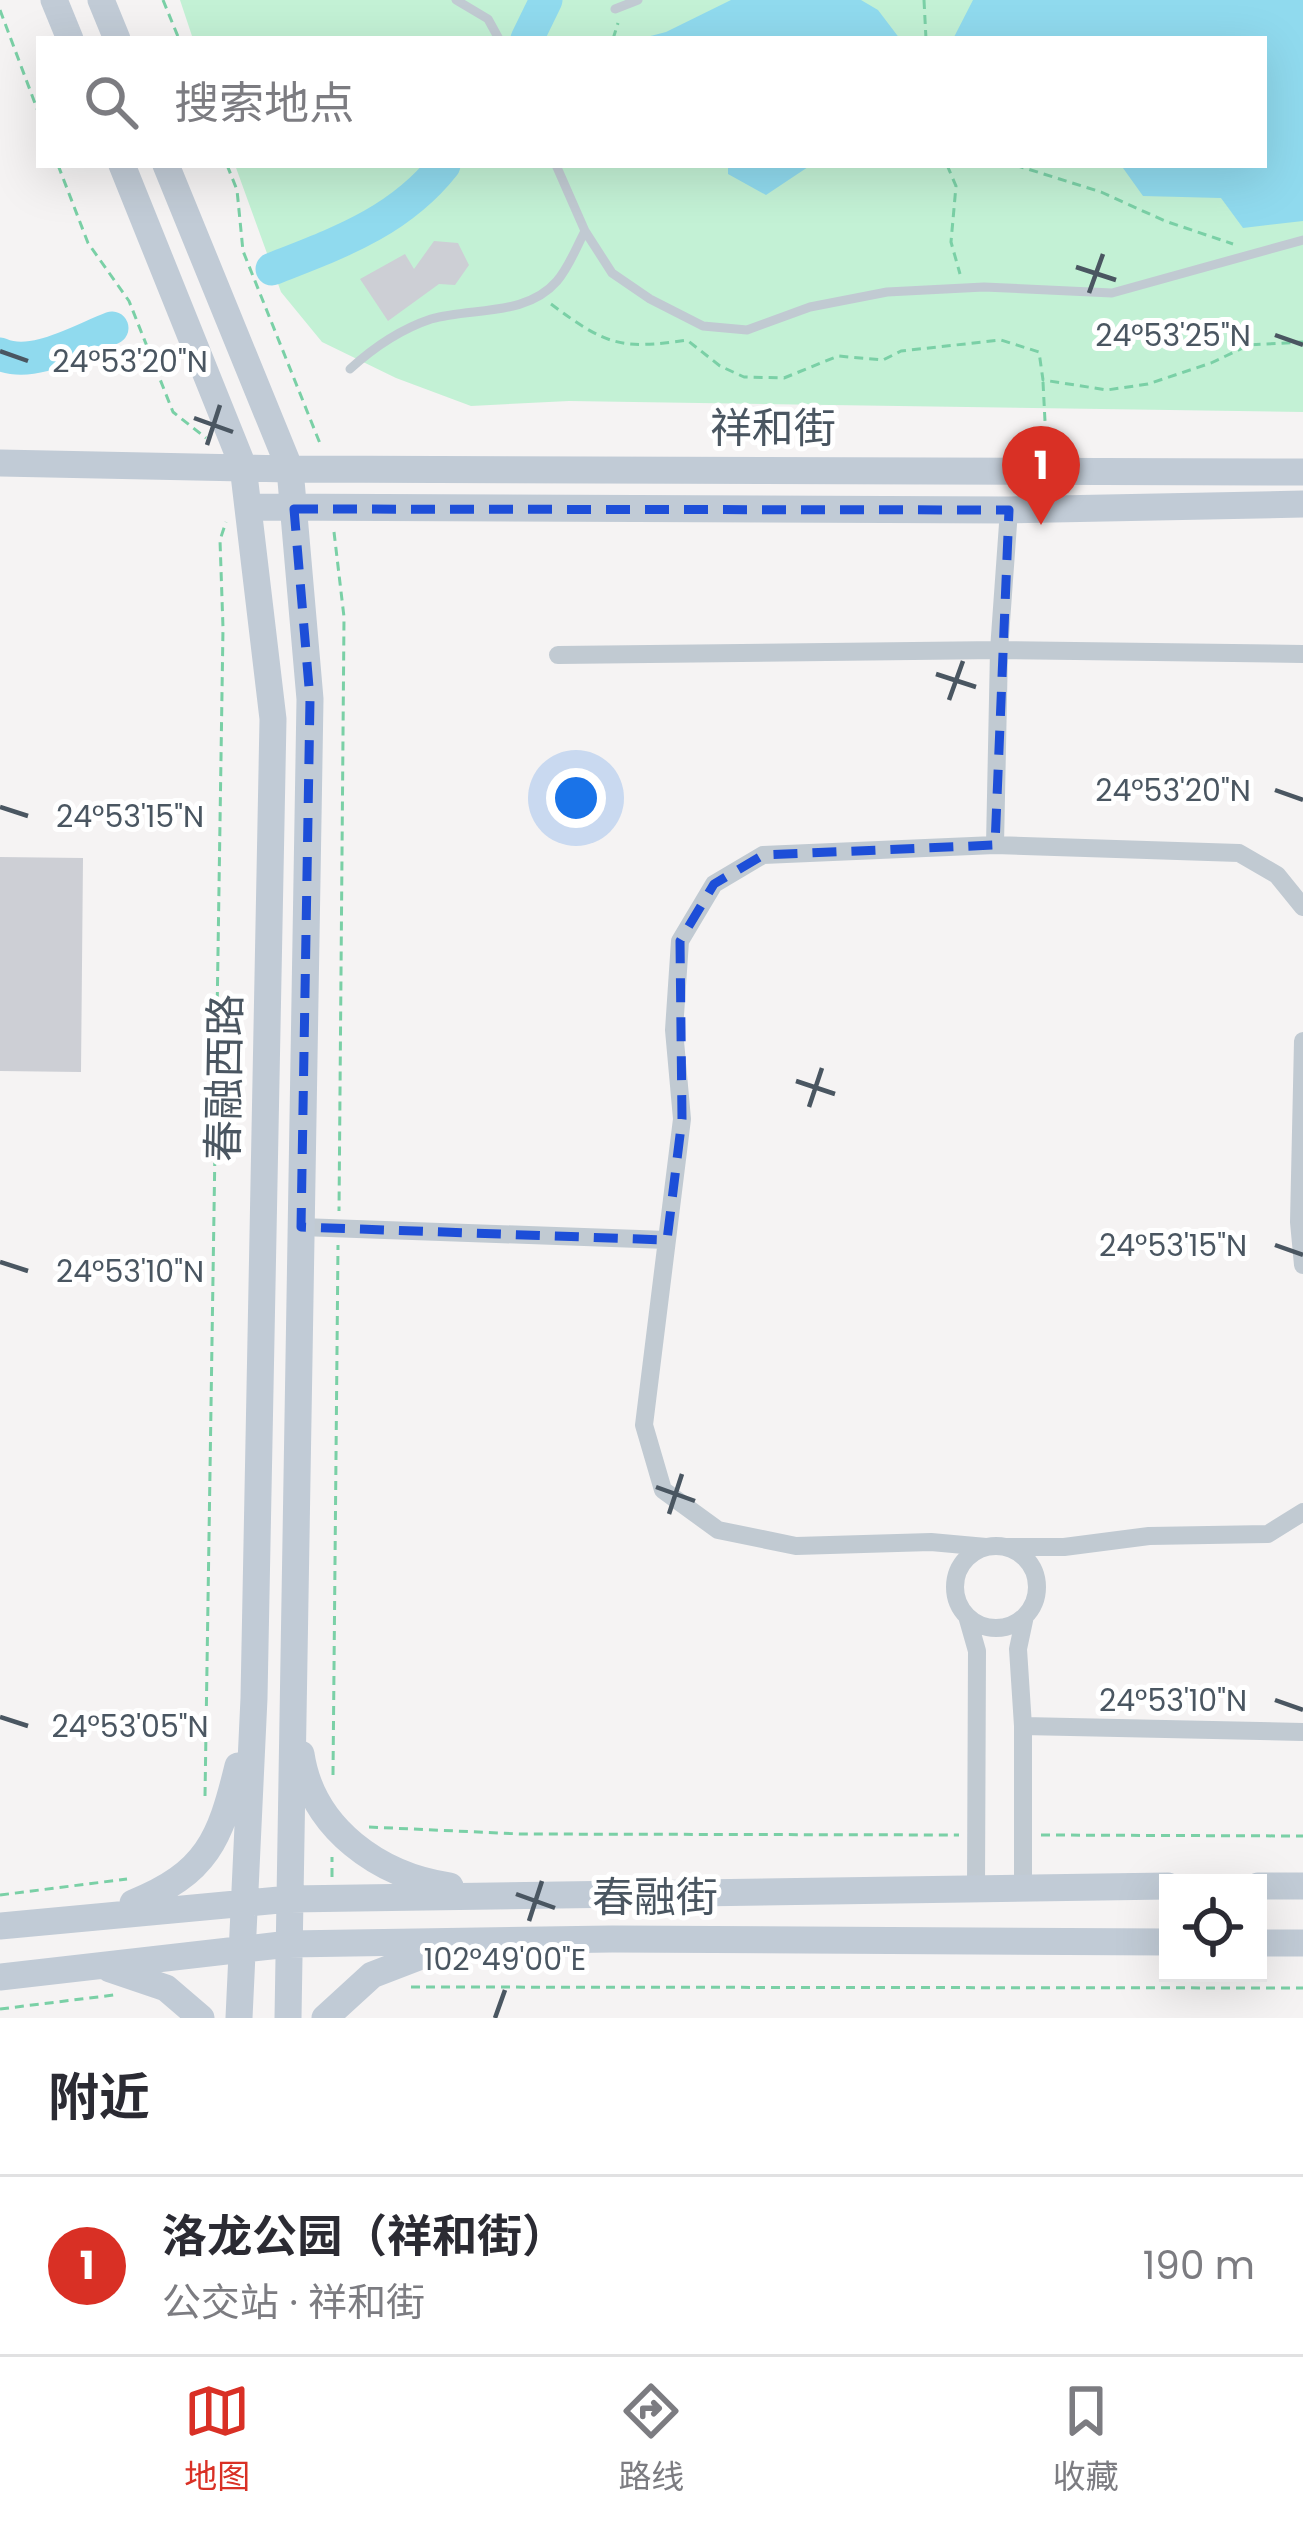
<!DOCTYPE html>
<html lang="zh">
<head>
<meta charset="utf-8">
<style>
	body { margin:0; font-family:Poppins,"Noto Sans SC",sans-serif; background:#f7f7f7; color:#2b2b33 }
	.controls { position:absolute; right:36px; bottom:36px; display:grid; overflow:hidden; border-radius:0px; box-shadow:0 12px 48px #0002 }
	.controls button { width:108px; height:108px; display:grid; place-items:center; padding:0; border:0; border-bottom:3px solid #e1e1e2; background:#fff; color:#2b2b33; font:60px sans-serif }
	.you { position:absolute; left:576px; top:798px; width:42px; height:42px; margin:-30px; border:9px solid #fff; border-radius:50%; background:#1a73e8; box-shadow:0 0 0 18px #1a73e833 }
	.badge { display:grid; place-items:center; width:78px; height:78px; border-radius:50%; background:#d93025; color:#fff; font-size:39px; font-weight:700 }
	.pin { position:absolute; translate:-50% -99px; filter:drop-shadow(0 3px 6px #0008) }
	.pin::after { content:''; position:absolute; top:63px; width:42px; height:36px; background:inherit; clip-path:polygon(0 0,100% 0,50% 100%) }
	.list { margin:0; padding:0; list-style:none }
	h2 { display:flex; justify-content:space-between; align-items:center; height:156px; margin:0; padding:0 48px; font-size:51px }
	h2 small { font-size:39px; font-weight:400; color:#7c7c81 }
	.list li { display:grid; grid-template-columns:78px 1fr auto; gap:36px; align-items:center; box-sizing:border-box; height:180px; padding:0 48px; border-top:3px solid #e1e1e2 }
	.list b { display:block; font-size:45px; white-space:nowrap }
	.list p { margin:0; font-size:39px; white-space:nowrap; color:#7c7c81 }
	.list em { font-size:39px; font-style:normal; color:#7c7c81 }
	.icon { flex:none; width:66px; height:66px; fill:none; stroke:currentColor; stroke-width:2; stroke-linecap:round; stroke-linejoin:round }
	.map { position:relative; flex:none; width:1303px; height:2018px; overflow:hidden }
	.search { position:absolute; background:#fff; box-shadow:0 12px 48px #0002; left:36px; right:36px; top:36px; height:132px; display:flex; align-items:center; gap:30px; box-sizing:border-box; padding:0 42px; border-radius:0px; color:#7c7c81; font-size:45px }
	.sheet { height:336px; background:#fff }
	nav { display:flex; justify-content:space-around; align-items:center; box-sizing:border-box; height:168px; border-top:3px solid #e1e1e2; background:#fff; font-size:33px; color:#7c7c81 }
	nav a { display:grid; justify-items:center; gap:6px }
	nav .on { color:#d93025 }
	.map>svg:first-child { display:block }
</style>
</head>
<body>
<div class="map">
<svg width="1303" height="2018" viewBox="0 0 1303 2018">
	<rect width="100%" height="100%" fill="#f5f3f3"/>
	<!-- green -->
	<path fill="#c3f1d5" d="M 180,0 L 1303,0 L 1303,412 L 569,401 L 471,406 L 396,378 L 322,342 L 281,292 L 235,165 L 1264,165 L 1264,39 L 193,39 Z"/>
	<!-- water -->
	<path fill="#90daee" d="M 731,0 L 861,0 L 878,10 L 900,39 L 639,39 L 666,32 Z
		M 973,0 L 1303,0 L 1303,221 L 1243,228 L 1221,198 L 1143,196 L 1123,168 L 1050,165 L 1264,165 L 1264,39 L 953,39 Z
		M 728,165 L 811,165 L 766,195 L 728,174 Z"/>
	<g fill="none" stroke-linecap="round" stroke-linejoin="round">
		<!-- river -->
		<path stroke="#90daee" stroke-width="33" d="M 527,39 L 546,0
			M 272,269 C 338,243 399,222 444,165
			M 0,354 C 33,369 80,340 112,328"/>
	</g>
	<!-- building -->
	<path fill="#cdcfd5" d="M 434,241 L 458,243 L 469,265 L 455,285 L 439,284 L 388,321 L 360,279 L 405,254 L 414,269 Z
		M 0,857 L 83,858 L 81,1072 L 0,1071 Z"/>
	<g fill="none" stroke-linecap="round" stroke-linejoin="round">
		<!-- path -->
		<path stroke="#7ad0a6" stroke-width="3" stroke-dasharray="9 6" stroke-linecap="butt" d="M 163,0 L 179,39
			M 924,0 L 926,39
			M 0,10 L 39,114
			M 613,39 L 618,23
			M 58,165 L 88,243 L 129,301 L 173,412 L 206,438
			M 227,165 L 237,190 L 243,251 L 321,446
			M 947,165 L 956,186 L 951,242 L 960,274
			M 1015,165 L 1101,192 L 1165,221 L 1233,244
			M 551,304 C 606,345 620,350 687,340 L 720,366 L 744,377 L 784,378 L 838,356 L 883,360 L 901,351 L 1001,340 L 1039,352 L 1043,380 L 1107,390 L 1148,384 L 1211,363 L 1249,345 L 1303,342
			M 1043,382 L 1045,421
			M 334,532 L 344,617 L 339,1211
			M 333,1775 L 338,1245
			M 205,1796 L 223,628 L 220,540 L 226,522
			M 369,1827 L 521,1834 L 959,1835
			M 1041,1835 L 1303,1836
			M 332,1877 L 332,1857
			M 0,1895 L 127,1879
			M 411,1987 L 1303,1988
			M 0,2009 L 114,1995"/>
		<!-- lane -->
		<path stroke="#c1cad2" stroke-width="9" d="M 456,0 L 488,19 L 499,39
			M 615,9 L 638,0
			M 556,165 L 585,231 L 612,273 L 650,299 L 703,326 L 747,330 L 810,307 L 887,292 L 984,287 L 1112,293 L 1303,240
			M 350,369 C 373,348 401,329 431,319 C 472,307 526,317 557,281 C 569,267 576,248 585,231"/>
		<!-- street -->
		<path stroke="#c1cad2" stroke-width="18" d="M 558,655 L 999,650 L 1303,654
			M 995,845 L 999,650 L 1009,510
			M 1303,1041 L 1299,1222 L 1303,1265
			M 301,1227 L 667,1240
			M955 1587a41 41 0 1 1 82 0a41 41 0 1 1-82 0Z
			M 986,1547 L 931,1542 L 796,1546 L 718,1530 L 663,1490 L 644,1425 L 682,1119 L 674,1030 L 680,941 L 714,884 L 763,855 L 995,845 L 1239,853 L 1277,875 L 1303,907
			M 1007,1547 L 1064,1547 L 1149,1536 L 1268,1534 L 1303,1512
			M 967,1616 L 977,1651 L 976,1887
			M 1023,1726 L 1303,1732
			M 1023,1887 L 1023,1726 L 1018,1649 L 1025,1616"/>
		<!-- secondary -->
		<path stroke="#c1cbd6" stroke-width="27" d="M 54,0 L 70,39
			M 101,0 L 117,39
			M 122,165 L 243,466 L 273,719 L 254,1698 L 239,2018
			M 166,165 L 290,469 L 310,699 L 288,2018
			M 0,463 L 290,469 L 1303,472
			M 248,507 L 1009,510 L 1303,504
			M 301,1754 C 312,1829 380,1876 450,1886
			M 1258,1886 L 1303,1886
			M 133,1903 C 207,1873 220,1840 238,1766
			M 0,1926 L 290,1899 L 1168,1886
			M 1258,1943 L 1303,1943
			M 110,1969 L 166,1988 L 201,2018
			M 0,1977 L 289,1944 L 612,1939 L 1168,1942
			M 325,2018 L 372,1975 L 437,1950"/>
	</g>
	<!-- marked area -->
	<path fill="none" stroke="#1d4ed8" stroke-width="9" stroke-dasharray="24 15" stroke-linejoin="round" d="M 294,509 L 1009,510 L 995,845 L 763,855 L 714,884 L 680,941 L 682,1119 L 667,1240 L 301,1227 L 310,699 Z"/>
	<!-- ticks -->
	<path fill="none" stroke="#4a5661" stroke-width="4.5" d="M 1076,267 L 1116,280M 1089,293 L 1103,254M 1275,335 L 1303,345M 0,351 L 28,361M 194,418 L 233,432M 207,445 L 220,405M 936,674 L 976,687M 949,700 L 963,661M 1275,790 L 1303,800M 0,807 L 28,816M 796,1081 L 835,1094M 809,1107 L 822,1068M 1275,1245 L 1303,1255M 0,1262 L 28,1271M 656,1487 L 695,1501M 669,1514 L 682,1474M 1275,1700 L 1303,1710M 0,1717 L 28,1726M 516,1894 L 555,1908M 529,1921 L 542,1881M 495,2018 L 505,1990"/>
	<g text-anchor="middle" stroke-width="10" stroke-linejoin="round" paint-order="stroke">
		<!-- street labels -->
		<g font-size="42" fill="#4a5661" stroke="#fff">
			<text x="773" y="443">祥和街</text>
			<text transform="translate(224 1078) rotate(-89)" y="15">春融西路</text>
			<text x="655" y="1912">春融街</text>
		</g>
	</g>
	<g font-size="30" text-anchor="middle" fill="#4a5661" stroke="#fff" stroke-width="10" stroke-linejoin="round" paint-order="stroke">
		<text x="1173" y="346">24°53'25"N</text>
		<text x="130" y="372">24°53'20"N</text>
		<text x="1173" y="801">24°53'20"N</text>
		<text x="130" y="827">24°53'15"N</text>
		<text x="1173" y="1256">24°53'15"N</text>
		<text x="130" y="1282">24°53'10"N</text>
		<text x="1173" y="1711">24°53'10"N</text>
		<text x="130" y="1737">24°53'05"N</text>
		<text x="505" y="1970">102°49'00"E</text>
	</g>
</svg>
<div class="controls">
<button><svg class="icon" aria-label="locate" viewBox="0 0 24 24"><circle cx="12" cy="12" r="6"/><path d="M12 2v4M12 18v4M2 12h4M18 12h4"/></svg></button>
</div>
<div class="you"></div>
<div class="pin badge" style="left:1041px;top:525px">1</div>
<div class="search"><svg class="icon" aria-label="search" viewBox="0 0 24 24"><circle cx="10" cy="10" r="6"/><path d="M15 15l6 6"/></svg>搜索地点</div>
</div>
<section class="sheet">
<h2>附近<small></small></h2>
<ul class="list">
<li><span class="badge">1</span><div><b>洛龙公园（祥和街）</b><p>公交站 · 祥和街</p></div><em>190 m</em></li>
</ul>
</section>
<nav>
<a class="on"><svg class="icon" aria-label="map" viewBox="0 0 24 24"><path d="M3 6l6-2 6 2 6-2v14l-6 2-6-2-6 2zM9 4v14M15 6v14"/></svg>地图</a>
<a><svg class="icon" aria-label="directions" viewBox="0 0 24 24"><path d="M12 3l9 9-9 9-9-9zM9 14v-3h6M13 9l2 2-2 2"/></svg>路线</a>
<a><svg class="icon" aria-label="saved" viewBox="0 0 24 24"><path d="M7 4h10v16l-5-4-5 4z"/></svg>收藏</a>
</nav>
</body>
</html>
